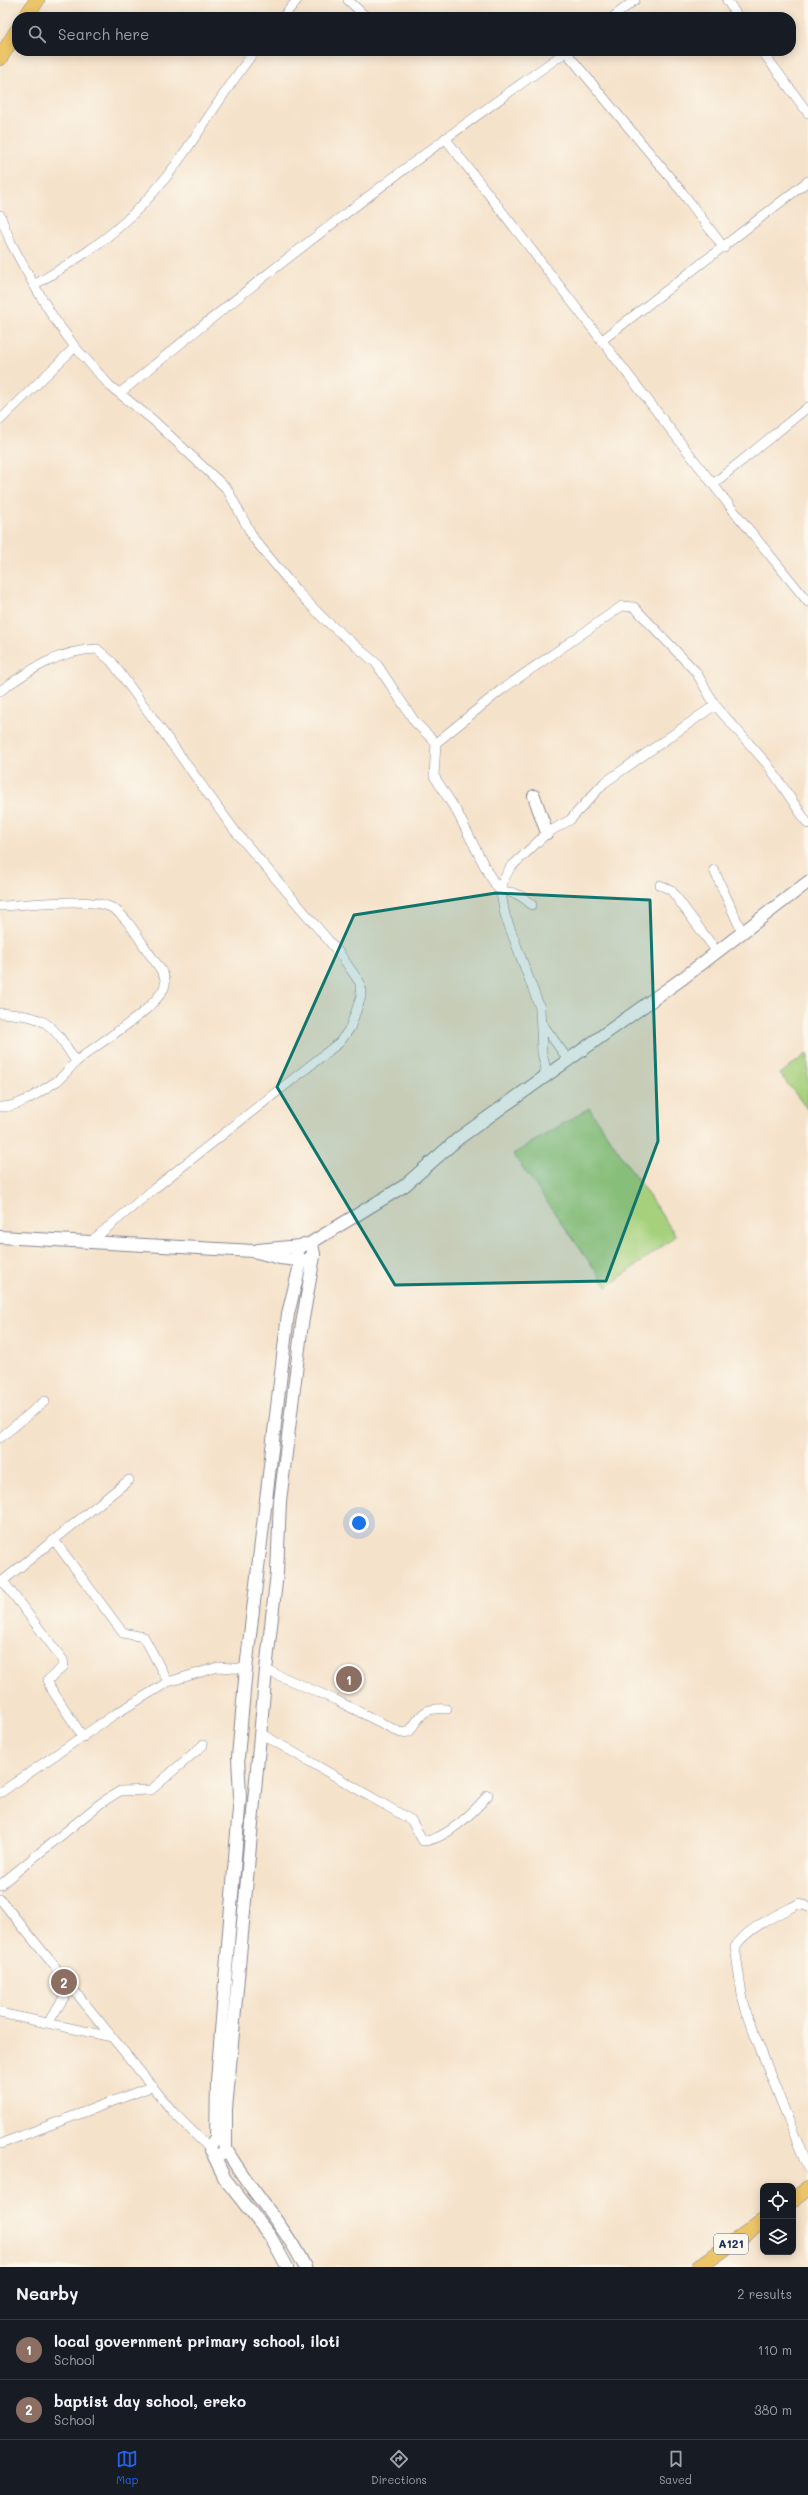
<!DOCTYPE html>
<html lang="en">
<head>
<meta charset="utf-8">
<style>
	body { margin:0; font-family:Mali,sans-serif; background:#20242c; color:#f1f3f6 }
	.controls { position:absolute; right:12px; bottom:12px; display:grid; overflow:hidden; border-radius:8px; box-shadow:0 2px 10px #0003 }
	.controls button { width:36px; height:36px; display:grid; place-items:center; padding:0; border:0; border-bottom:1px solid #363941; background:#171b24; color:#f1f3f6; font:20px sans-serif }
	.you { position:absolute; left:359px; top:1523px; width:14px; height:14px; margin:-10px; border:3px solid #fff; border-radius:50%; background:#1a73e8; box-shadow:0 0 0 6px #1a73e833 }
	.badge { display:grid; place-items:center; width:26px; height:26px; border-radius:50%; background:#2563eb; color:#fff; font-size:13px; font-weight:700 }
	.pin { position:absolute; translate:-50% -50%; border:2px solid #fff; box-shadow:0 1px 4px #0006 }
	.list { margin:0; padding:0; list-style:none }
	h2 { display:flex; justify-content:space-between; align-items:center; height:52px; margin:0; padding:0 16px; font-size:17px }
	h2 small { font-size:13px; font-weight:400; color:#9ea1a6 }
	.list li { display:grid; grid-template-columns:26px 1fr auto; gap:12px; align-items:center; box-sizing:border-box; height:60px; padding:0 16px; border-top:1px solid #363941 }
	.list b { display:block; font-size:15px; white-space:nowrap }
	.list p { margin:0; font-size:13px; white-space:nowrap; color:#9ea1a6 }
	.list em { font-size:13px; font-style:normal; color:#9ea1a6 }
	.icon { flex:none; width:22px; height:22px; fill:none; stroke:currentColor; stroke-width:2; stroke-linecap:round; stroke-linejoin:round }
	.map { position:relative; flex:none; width:808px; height:2267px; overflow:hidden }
	.search { position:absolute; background:#171b24; box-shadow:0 2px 10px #0003; left:12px; right:12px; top:12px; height:44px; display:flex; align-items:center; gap:10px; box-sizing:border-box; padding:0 14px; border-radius:16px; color:#9ea1a6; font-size:15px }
	.sheet { height:172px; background:#171b24 }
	nav { display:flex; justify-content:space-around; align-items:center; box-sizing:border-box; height:56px; border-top:1px solid #363941; background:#171b24; font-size:11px; color:#9ea1a6 }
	nav a { display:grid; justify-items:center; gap:2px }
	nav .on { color:#2563eb }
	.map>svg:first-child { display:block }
</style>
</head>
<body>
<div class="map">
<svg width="808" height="2267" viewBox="0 0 808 2267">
	<rect width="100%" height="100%" fill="#fbf7ec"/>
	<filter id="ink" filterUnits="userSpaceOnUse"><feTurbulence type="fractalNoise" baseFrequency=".025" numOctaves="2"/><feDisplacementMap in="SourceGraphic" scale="8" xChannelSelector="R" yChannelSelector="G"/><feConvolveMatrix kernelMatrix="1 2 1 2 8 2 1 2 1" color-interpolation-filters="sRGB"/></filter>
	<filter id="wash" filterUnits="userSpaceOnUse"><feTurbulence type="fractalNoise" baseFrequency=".012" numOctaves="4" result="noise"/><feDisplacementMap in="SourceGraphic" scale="16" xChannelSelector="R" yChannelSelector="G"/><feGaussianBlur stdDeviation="0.9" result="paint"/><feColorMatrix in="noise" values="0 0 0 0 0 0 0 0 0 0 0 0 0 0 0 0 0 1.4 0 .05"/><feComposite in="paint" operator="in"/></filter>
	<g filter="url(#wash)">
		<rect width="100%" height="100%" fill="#f5e2ca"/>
		<!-- green -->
		<path fill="#a6d07c" stroke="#60806d" d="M 808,1053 L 808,1110 L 780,1074 Z
			M 589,1108 L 676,1236 L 607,1287 L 513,1154 Z"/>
	</g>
	<g filter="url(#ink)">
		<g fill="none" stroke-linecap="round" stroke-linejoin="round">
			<defs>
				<path id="minor" d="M 348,0 L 366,17
					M 727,0 L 738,17
					M 283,17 L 297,0
					M 613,17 L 635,0
					M 762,51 L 808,113
					M 566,52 L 682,192 L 724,248
					M 445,138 L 729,505 L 808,602
					M 0,215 L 11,243 L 34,285 L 53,317 L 75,347 L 110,386 L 153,420 L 227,489 L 254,539 L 296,590 L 324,619 L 376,663 L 415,722 L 436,743 L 434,776 L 457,812 L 488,873 L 501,893 L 505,915 L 540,1008 L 542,1053 L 546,1069 L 544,1078
					M 34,285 C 71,263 107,241 137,210 C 183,165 215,101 255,51
					M 601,341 L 808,181
					M 120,393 C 265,273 414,159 567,51
					M 0,420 L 75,347
					M 713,484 L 808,407
					M 0,691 C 29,670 60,650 97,649 L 112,662 L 235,831 L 340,954 L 360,983 L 361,997 L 350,1028 L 340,1042 L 155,1188 L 89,1243
					M 436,743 L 501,690 L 589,629 L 622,606 L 634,607 L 696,672 L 715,705 L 768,765 L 808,824
					M 714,870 L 742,932
					M 660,885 L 671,890 L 717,952
					M 532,905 C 523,897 513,889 501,893 L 503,881 L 510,868 L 547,833 L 570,820 L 604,783 L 715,705
					M 0,906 C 25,905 95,896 114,909 C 129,919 140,941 151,956 C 157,965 169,977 164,988 C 151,1014 98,1042 76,1062 C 69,1068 64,1076 57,1081 C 41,1091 19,1108 0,1107
					M 0,1013 C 47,1016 52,1023 76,1062
					M 541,1022 L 569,1061
					M 0,1438 L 45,1401
					M 54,1540 L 123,1633 L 144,1637 L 168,1682
					M 3,1581 L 63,1660 L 64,1666 L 48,1680 L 50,1687 L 83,1737
					M 0,1583 L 129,1480
					M 266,1670 L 336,1700 L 401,1733 L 409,1732 C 422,1714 423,1707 447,1709
					M 260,1733 L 411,1820 L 423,1841 C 445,1840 474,1812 488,1795
					M 0,1793 L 112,1716 L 168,1682 L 218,1667 L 246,1669
					M 0,1885 L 101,1803 L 120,1791 L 151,1790 L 203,1745
					M 0,1899 L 173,2112 L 210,2149
					M 808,1907 L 800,1903 C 779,1914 748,1927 735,1947 L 742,1995 L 748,2018 L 808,2169
					M 0,2013 L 112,2037
					M 48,2023 L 71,1986
					M 0,2144 L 153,2086"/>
				<path id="tertiary" d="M 534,796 L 547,833
					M 0,1237 L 253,1251 L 280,1258 L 306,1261 L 314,1254 L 312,1246 L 304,1244 L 297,1251 L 299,1259
					M 309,1244 L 404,1186 L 459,1138 L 683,978 L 808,882
					M 258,1250 L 300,1246
					M 216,2139 L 217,2081 L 240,1796 L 238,1757 L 246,1669 L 288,1314 L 301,1261
					M 225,2143 L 221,2139 L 214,2140 L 210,2147 C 211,2153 215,2156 221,2155 L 226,2149 L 226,2109 L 266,1670 L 277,1573 L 280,1501 L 302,1324 L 314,1256
					M 226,2149 C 249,2190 285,2225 305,2267
					M 213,2154 L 225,2179 L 270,2236 L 287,2267"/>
				<path id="primary" d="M 26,17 L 37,0
					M 0,58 L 17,31
					M 793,2200 L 808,2189
					M 699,2267 L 763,2221"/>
			</defs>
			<!-- minor casing -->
			<use href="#minor" stroke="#888894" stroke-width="10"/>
			<!-- tertiary casing -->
			<use href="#tertiary" stroke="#888894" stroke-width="14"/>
			<!-- primary casing -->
			<use href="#primary" stroke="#888894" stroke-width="16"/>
			<!-- minor -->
			<use href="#minor" stroke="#fff" stroke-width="9"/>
			<!-- tertiary -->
			<use href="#tertiary" stroke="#fff" stroke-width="12"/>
			<!-- primary -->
			<use href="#primary" stroke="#edc569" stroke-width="15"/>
		</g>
	</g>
	<!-- marked area -->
	<path fill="#0f766e" fill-opacity="0.2" stroke="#0f766e" stroke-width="3" stroke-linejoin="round" d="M 496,893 L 650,900 L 658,1141 L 606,1281 L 395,1285 L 277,1087 L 354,915 Z"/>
	<g text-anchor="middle" stroke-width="3" stroke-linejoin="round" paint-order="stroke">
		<!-- shield labels -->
		<rect fill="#fbf7ec" stroke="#5e6b89" stroke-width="1" x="714" y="2234" width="34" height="20" rx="3"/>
		<g font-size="12" font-weight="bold" fill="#1b2f5e">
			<text x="731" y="2248">A121</text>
		</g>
	</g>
</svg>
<div class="controls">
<button><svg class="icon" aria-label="locate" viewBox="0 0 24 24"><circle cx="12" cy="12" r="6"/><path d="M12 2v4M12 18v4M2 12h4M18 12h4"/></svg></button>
<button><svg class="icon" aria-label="layers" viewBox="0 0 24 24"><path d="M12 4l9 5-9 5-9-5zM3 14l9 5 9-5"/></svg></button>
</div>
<div class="you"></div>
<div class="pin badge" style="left:349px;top:1679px;background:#8d6e63">1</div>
<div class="pin badge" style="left:64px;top:1982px;background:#8d6e63">2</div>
<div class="search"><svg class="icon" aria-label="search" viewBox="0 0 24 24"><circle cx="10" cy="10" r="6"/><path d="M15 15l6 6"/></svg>Search here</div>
</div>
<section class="sheet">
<h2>Nearby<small>2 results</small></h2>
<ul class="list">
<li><span class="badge" style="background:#8d6e63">1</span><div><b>local government primary school, iloti</b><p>School</p></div><em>110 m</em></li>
<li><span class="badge" style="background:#8d6e63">2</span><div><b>baptist day school, ereko</b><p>School</p></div><em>380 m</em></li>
</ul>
</section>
<nav>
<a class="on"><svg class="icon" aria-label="map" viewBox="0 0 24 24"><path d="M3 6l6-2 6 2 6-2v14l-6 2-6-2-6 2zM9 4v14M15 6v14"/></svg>Map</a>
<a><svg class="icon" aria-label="directions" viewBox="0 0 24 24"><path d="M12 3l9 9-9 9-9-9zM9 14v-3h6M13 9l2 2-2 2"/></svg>Directions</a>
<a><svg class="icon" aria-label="saved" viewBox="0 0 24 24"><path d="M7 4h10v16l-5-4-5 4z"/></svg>Saved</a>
</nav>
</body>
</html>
